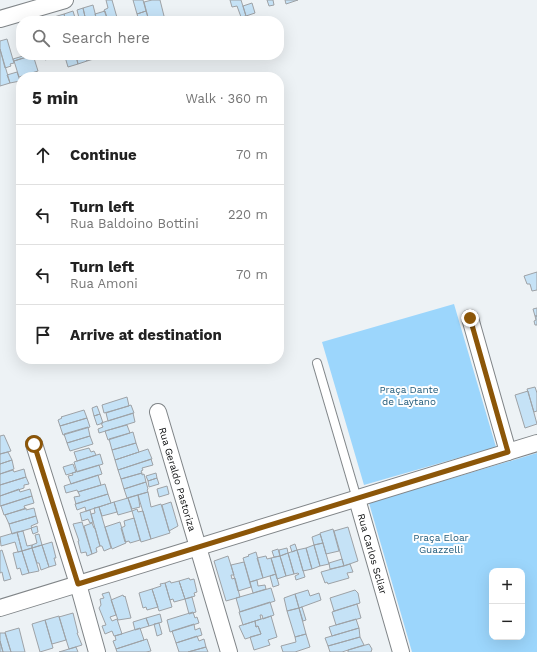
<!DOCTYPE html>
<html lang="en">
<head>
<meta charset="utf-8">
<style>
	body { margin:0; font-family:"Work Sans",sans-serif; background:#f2f2f2; color:#222 }
	.controls { position:absolute; right:12px; bottom:12px; display:grid; overflow:hidden; border-radius:8px; box-shadow:0 4px 16px #0002 }
	.controls button { width:36px; height:36px; display:grid; place-items:center; padding:0; border:0; border-bottom:1px solid #e0e0e0; background:#fff; color:#222; font:20px sans-serif }
	.stop { position:absolute; width:12px; height:12px; margin:-9px; border:3px solid #8c5608; border-radius:50%; background:#fff }
	.stop.end { background:#8c5608; border-color:#fff; box-shadow:0 1px 4px #0008 }
	.list { margin:0; padding:0; list-style:none }
	h2 { display:flex; justify-content:space-between; align-items:center; height:52px; margin:0; padding:0 16px; font-size:17px }
	h2 small { font-size:13px; font-weight:400; color:#767676 }
	.list li { display:grid; grid-template-columns:26px 1fr auto; gap:12px; align-items:center; box-sizing:border-box; height:60px; padding:0 16px; border-top:1px solid #e0e0e0 }
	.list b { display:block; font-size:15px; white-space:nowrap }
	.list p { margin:0; font-size:13px; white-space:nowrap; color:#767676 }
	.list em { font-size:13px; font-style:normal; color:#767676 }
	.icon { flex:none; width:22px; height:22px; fill:none; stroke:currentColor; stroke-width:2; stroke-linecap:round; stroke-linejoin:round }
	.map { position:relative; flex:none; width:537px; height:652px; overflow:hidden }
	.search { position:absolute; background:#fff; box-shadow:0 4px 16px #0002; left:16px; top:16px; width:268px; height:44px; display:flex; align-items:center; gap:10px; box-sizing:border-box; padding:0 14px; border-radius:16px; color:#767676; font-size:15px }
	.panel { position:absolute; background:#fff; box-shadow:0 4px 16px #0002; left:16px; top:72px; width:268px; height:292px; border-radius:16px }
	.map>svg:first-child { display:block }
</style>
</head>
<body>
<div class="map">
<svg width="537" height="652" viewBox="0 0 537 652">
	<rect width="100%" height="100%" fill="#edf2f5"/>
	<!-- green -->
	<path fill="#9cd6fc" fill-rule="evenodd" d="M 454,304 L 496,447 L 364,485 L 322,342 Z
		M 537,453 L 537,652 L 412,652 L 369,503 ZM 492,571 L 522,571 L 522,637 L 492,637 Z"/>
	<!-- building -->
	<path fill="#c5e2f6" stroke="#9ea2a6" d="M 106,0 L 112,0 L 118,21 L 108,21 L 104,10 L 108,8 Z
		M 133,0 L 143,0 L 146,11 L 137,14 Z
		M 152,0 L 160,0 L 165,20 L 149,21 L 144,2 Z
		M 230,0 L 241,0 L 246,16 L 241,17 L 237,6 L 232,7 Z
		M 267,0 L 273,0 L 274,5 L 269,6 Z
		M 285,0 L 298,0 L 286,4 Z
		M 252,3 L 255,13 L 246,16 L 243,6 Z
		M 93,5 L 97,21 L 86,21 L 83,8 Z
		M 83,8 L 86,21 L 76,21 L 75,19 L 79,18 L 77,10 Z
		M 73,11 L 76,21 L 66,21 L 64,14 Z
		M 105,11 L 108,21 L 97,21 L 95,14 Z
		M 146,11 L 149,21 L 139,21 L 137,14 Z
		M 64,14 L 66,21 L 55,21 L 54,17 Z
		M 21,35 L 21,48 L 17,37 Z
		M 7,39 L 14,63 L 10,64 L 11,66 L 5,68 L 0,49 L 0,41 Z
		M 0,49 L 10,83 L 0,86 Z
		M 23,55 L 33,55 L 14,61 L 13,59 L 23,56 Z
		M 33,55 L 38,71 L 19,77 L 14,61 Z
		M 44,55 L 54,55 L 55,57 L 45,60 Z
		M 71,55 L 76,55 L 78,64 L 68,67 L 65,57 Z
		M 83,55 L 86,55 L 87,61 L 78,64 L 76,57 Z
		M 86,55 L 96,55 L 97,58 L 87,61 Z
		M 96,55 L 107,55 L 97,58 Z
		M 17,72 L 20,81 L 10,83 L 7,75 Z
		M 537,272 L 537,290 L 532,291 L 530,284 L 527,284 L 524,276 Z
		M 537,308 L 537,316 L 535,316 L 533,309 Z
		M 535,316 L 537,316 L 537,325 L 535,325 L 534,321 L 536,320 Z
		M 535,387 L 537,393 L 537,411 L 534,412 L 527,389 Z
		M 528,391 L 537,424 L 525,428 L 515,395 Z
		M 127,397 L 129,406 L 104,413 L 102,405 Z
		M 131,405 L 134,413 L 108,421 L 106,413 Z
		M 97,406 L 100,414 L 94,416 L 92,408 Z
		M 84,410 L 87,418 L 60,426 L 58,420 L 62,418 L 61,417 Z
		M 133,413 L 135,422 L 99,433 L 98,429 L 103,427 L 101,423 Z
		M 100,414 L 103,423 L 97,425 L 94,416 Z
		M 87,418 L 90,427 L 63,435 L 60,426 Z
		M 127,425 L 130,433 L 108,440 L 105,431 Z
		M 88,427 L 90,436 L 67,443 L 64,434 Z
		M 133,432 L 136,443 L 112,450 L 109,439 Z
		M 4,435 L 11,451 L 0,454 L 0,436 Z
		M 90,436 L 93,444 L 70,451 L 67,443 Z
		M 136,443 L 139,452 L 115,460 L 112,450 Z
		M 89,448 L 91,452 L 94,451 L 96,455 L 77,461 L 74,452 Z
		M 148,449 L 152,459 L 118,470 L 115,460 Z
		M 8,452 L 12,460 L 0,464 L 0,454 Z
		M 100,454 L 103,464 L 77,472 L 74,462 Z
		M 151,459 L 153,465 L 142,468 L 143,470 L 141,471 L 142,473 L 121,479 L 118,470 Z
		M 12,460 L 14,469 L 0,474 L 0,464 Z
		M 73,464 L 76,472 L 66,475 L 63,467 Z
		M 99,465 L 102,474 L 71,484 L 68,476 L 73,475 L 72,473 Z
		M 24,469 L 26,477 L 0,485 L 0,474 L 13,470 L 14,472 Z
		M 142,473 L 142,475 L 144,474 L 146,482 L 124,489 L 121,479 Z
		M 156,473 L 157,478 L 148,481 L 146,476 Z
		M 98,475 L 101,485 L 78,492 L 77,490 L 66,493 L 64,486 Z
		M 26,477 L 29,484 L 24,485 L 24,488 L 0,496 L 0,485 Z
		M 157,478 L 159,484 L 149,487 L 148,481 Z
		M 146,482 L 148,489 L 147,490 L 148,492 L 127,498 L 124,489 Z
		M 105,484 L 108,494 L 76,504 L 74,497 L 80,496 L 78,492 Z
		M 167,486 L 169,494 L 159,497 L 157,489 Z
		M 19,489 L 20,492 L 30,489 L 32,496 L 0,506 L 0,496 Z
		M 148,492 L 151,507 L 161,504 L 170,533 L 151,539 L 138,495 Z
		M 108,494 L 111,503 L 86,511 L 85,507 L 77,510 L 75,504 Z
		M 138,495 L 140,507 L 132,509 L 128,498 Z
		M 32,496 L 34,503 L 24,506 L 25,509 L 4,515 L 1,506 Z
		M 128,498 L 132,511 L 118,515 L 114,502 Z
		M 114,502 L 117,512 L 102,516 L 99,507 Z
		M 171,502 L 178,526 L 169,531 L 162,505 Z
		M 99,507 L 111,548 L 104,551 L 102,546 L 100,546 L 91,514 L 95,513 L 94,508 Z
		M 26,508 L 26,510 L 34,508 L 36,516 L 9,524 L 5,515 Z
		M 137,509 L 138,512 L 143,511 L 151,539 L 141,542 L 132,511 Z
		M 90,510 L 93,522 L 90,523 L 88,519 L 82,521 L 80,513 Z
		M 36,516 L 38,523 L 31,526 L 32,528 L 12,534 L 9,524 Z
		M 134,518 L 140,540 L 130,543 L 129,541 L 125,542 L 121,528 L 125,526 L 124,521 Z
		M 82,522 L 92,554 L 87,556 L 86,552 L 81,553 L 78,541 L 79,541 L 73,524 Z
		M 120,522 L 126,543 L 112,549 L 105,527 Z
		M 92,523 L 94,528 L 95,528 L 100,546 L 96,548 L 97,552 L 92,554 L 84,526 Z
		M 37,526 L 38,532 L 33,534 L 31,528 Z
		M 348,527 L 358,561 L 344,566 L 334,531 Z
		M 333,529 L 339,551 L 326,554 L 320,533 Z
		M 23,531 L 27,546 L 32,545 L 32,548 L 22,551 L 17,532 Z
		M 17,532 L 22,551 L 18,552 L 15,542 L 1,546 L 0,537 Z
		M 39,534 L 42,545 L 32,548 L 32,545 L 37,543 L 35,535 Z
		M 320,534 L 323,543 L 314,545 L 312,537 Z
		M 52,542 L 56,558 L 54,558 L 56,565 L 49,567 L 42,545 Z
		M 323,543 L 329,564 L 320,566 L 314,545 Z
		M 295,544 L 297,550 L 292,552 L 290,546 Z
		M 42,545 L 49,567 L 41,570 L 39,563 L 37,563 L 32,548 Z
		M 314,545 L 320,566 L 312,569 L 306,548 Z
		M 32,548 L 39,571 L 29,573 L 22,551 Z
		M 287,548 L 288,553 L 280,556 L 279,550 Z
		M 306,548 L 312,569 L 303,571 L 297,550 Z
		M 278,549 L 280,556 L 274,557 L 272,551 Z
		M 2,550 L 11,579 L 4,581 L 2,572 L 0,573 L 0,551 Z
		M 297,550 L 305,577 L 296,580 L 295,576 L 299,574 L 298,573 L 294,574 L 288,553 Z
		M 22,551 L 29,573 L 22,575 L 20,568 L 17,569 L 13,553 Z
		M 256,552 L 263,578 L 250,582 L 243,558 L 249,556 L 248,555 Z
		M 288,553 L 294,574 L 286,576 L 280,556 Z
		M 228,556 L 234,575 L 231,575 L 232,579 L 235,578 L 240,597 L 226,601 L 214,561 Z
		M 266,556 L 267,559 L 271,558 L 276,574 L 263,578 L 257,558 Z
		M 280,556 L 286,576 L 277,579 L 271,558 Z
		M 342,559 L 344,566 L 330,569 L 329,563 Z
		M 244,562 L 251,587 L 238,591 L 231,565 Z
		M 350,564 L 353,572 L 347,573 L 349,578 L 328,584 L 327,582 L 325,583 L 321,572 Z
		M 276,574 L 279,585 L 273,587 L 270,576 Z
		M 189,578 L 190,580 L 194,579 L 197,592 L 194,593 L 195,596 L 185,599 L 179,581 Z
		M 257,580 L 258,586 L 265,585 L 266,589 L 253,593 L 250,582 Z
		M 170,581 L 171,583 L 179,581 L 185,599 L 174,602 L 173,599 L 170,600 L 165,583 Z
		M 165,583 L 172,607 L 159,611 L 152,589 L 161,586 L 160,584 Z
		M 271,588 L 275,601 L 240,612 L 236,598 Z
		M 152,589 L 158,607 L 147,610 L 146,607 L 143,608 L 139,593 Z
		M 308,590 L 310,596 L 319,593 L 321,600 L 299,608 L 295,594 Z
		M 355,590 L 358,593 L 360,603 L 334,611 L 330,598 Z
		M 109,592 L 116,615 L 110,617 L 112,621 L 117,619 L 122,634 L 114,636 L 112,631 L 105,634 L 102,626 L 106,625 L 99,608 L 101,605 L 100,599 L 104,598 L 102,594 Z
		M 295,594 L 299,608 L 287,611 L 284,598 Z
		M 123,595 L 124,597 L 125,596 L 131,618 L 118,620 L 111,600 Z
		M 192,597 L 196,612 L 189,614 L 185,599 Z
		M 270,602 L 274,615 L 263,619 L 262,615 L 260,615 L 261,619 L 243,625 L 239,612 Z
		M 357,604 L 361,618 L 336,625 L 332,612 Z
		M 302,607 L 306,620 L 303,621 L 299,608 Z
		M 299,608 L 306,634 L 295,637 L 287,611 Z
		M 193,612 L 195,618 L 197,617 L 199,623 L 170,632 L 167,620 Z
		M 73,613 L 78,633 L 77,633 L 82,645 L 69,649 L 59,617 Z
		M 160,614 L 162,622 L 149,626 L 146,618 Z
		M 59,616 L 66,640 L 52,644 L 45,620 Z
		M 271,616 L 277,637 L 268,640 L 270,645 L 254,650 L 250,637 L 261,634 L 258,626 L 256,627 L 255,621 Z
		M 146,618 L 149,626 L 135,630 L 133,622 Z
		M 356,619 L 359,628 L 332,636 L 329,627 Z
		M 45,620 L 53,648 L 40,652 L 32,624 Z
		M 255,621 L 256,627 L 258,626 L 261,634 L 245,639 L 239,626 Z
		M 159,623 L 162,634 L 157,636 L 154,624 Z
		M 194,624 L 195,630 L 200,628 L 202,635 L 176,643 L 172,631 Z
		M 19,628 L 25,652 L 11,652 L 5,632 Z
		M 140,628 L 144,640 L 116,649 L 113,641 L 116,640 L 115,636 Z
		M 359,628 L 360,637 L 328,646 L 325,638 Z
		M 0,633 L 5,633 L 11,652 L 3,652 L 0,641 Z
		M 306,634 L 310,647 L 295,652 L 283,652 L 281,646 L 296,642 L 295,637 Z
		M 197,636 L 199,641 L 204,639 L 206,647 L 188,652 L 179,652 L 176,643 Z
		M 360,637 L 364,645 L 342,652 L 330,652 L 328,646 Z
		M 147,639 L 151,651 L 146,652 L 117,652 L 116,649 Z
		M 0,641 L 3,652 L 0,652 Z
		M 369,644 L 372,649 L 371,652 L 348,652 L 348,650 Z
		M 76,647 L 78,652 L 59,652 L 69,649 Z
		M 206,647 L 208,652 L 188,652 Z"/>
	<g fill="none" stroke-linecap="round" stroke-linejoin="round">
		<defs>
			<path id="service" d="M 317,363 L 357,499"/>
			<g id="minor">
				<path d="M 0,19 L 65,0"/>
				<path d="M 470,318 L 508,452"/>
				<path id="s1" d="M 158,412 L 229,652"/>
				<path d="M 34,444 L 78,584 L 97,652"/>
				<path id="s2" d="M 357,499 L 401,652"/>
				<path d="M 0,608 L 537,443"/>
			</g>
		</defs>
		<!-- service casing -->
		<use href="#service" stroke="#808588" stroke-width="10"/>
		<!-- minor casing -->
		<use href="#minor" stroke="#808588" stroke-width="18"/>
		<!-- service -->
		<use href="#service" stroke="#fff" stroke-width="8"/>
		<!-- minor -->
		<use href="#minor" stroke="#fff" stroke-width="16"/>
	</g>
	<g fill="none" stroke-linecap="round" stroke-linejoin="round">
		<!-- route -->
		<path stroke="#8c5608" stroke-width="5" d="M 34,444 L 78,584 L 508,452 L 470,318"/>
	</g>
	<g text-anchor="middle" stroke-width="4" stroke-linejoin="round" paint-order="stroke">
		<!-- park labels -->
		<g font-size="10" fill="#1f5a7a" stroke="#fefefe">
			<text x="409" y="393">Praça Dante<tspan x="409" dy="12">de Laytano</tspan></text>
			<text x="441" y="541">Praça Eloar<tspan x="441" dy="12">Guazzelli</tspan></text>
		</g>
		<!-- street labels -->
		<g font-size="10" fill="#0a0c0d" stroke="#fefefe">
			<text dy="4" stroke="none"><textPath href="#s1" startOffset="70">Rua Geraldo Pastoriza</textPath></text>
			<text dy="4" stroke="none"><textPath href="#s2" startOffset="57">Rua Carlos Scliar</textPath></text>
		</g>
	</g>
</svg>
<div class="controls">
<button>+</button>
<button>−</button>
</div>
<div class="stop" style="left:34px;top:444px"></div>
<div class="stop end" style="left:470px;top:318px"></div>
<div class="search"><svg class="icon" aria-label="search" viewBox="0 0 24 24"><circle cx="10" cy="10" r="6"/><path d="M15 15l6 6"/></svg>Search here</div>
<section class="panel">
<h2>5 min<small>Walk · 360 m</small></h2>
<ul class="list">
<li><svg class="icon" aria-label="ahead" viewBox="0 0 24 24"><path d="M12 20V5M6 11l6-6 6 6"/></svg><div><b>Continue</b></div><em>70 m</em></li>
<li><svg class="icon" aria-label="left" viewBox="0 0 24 24"><path d="M17 20v-9H6M10 6l-5 5 5 5"/></svg><div><b>Turn left</b><p>Rua Baldoino Bottini</p></div><em>220 m</em></li>
<li><svg class="icon" aria-label="left" viewBox="0 0 24 24"><path d="M17 20v-9H6M10 6l-5 5 5 5"/></svg><div><b>Turn left</b><p>Rua Amoni</p></div><em>70 m</em></li>
<li><svg class="icon" aria-label="arrive" viewBox="0 0 24 24"><path d="M6 21V4h12l-3 4 3 4H6"/></svg><div><b>Arrive at destination</b></div></li>
</ul>
</section>
</div>
</body>
</html>
